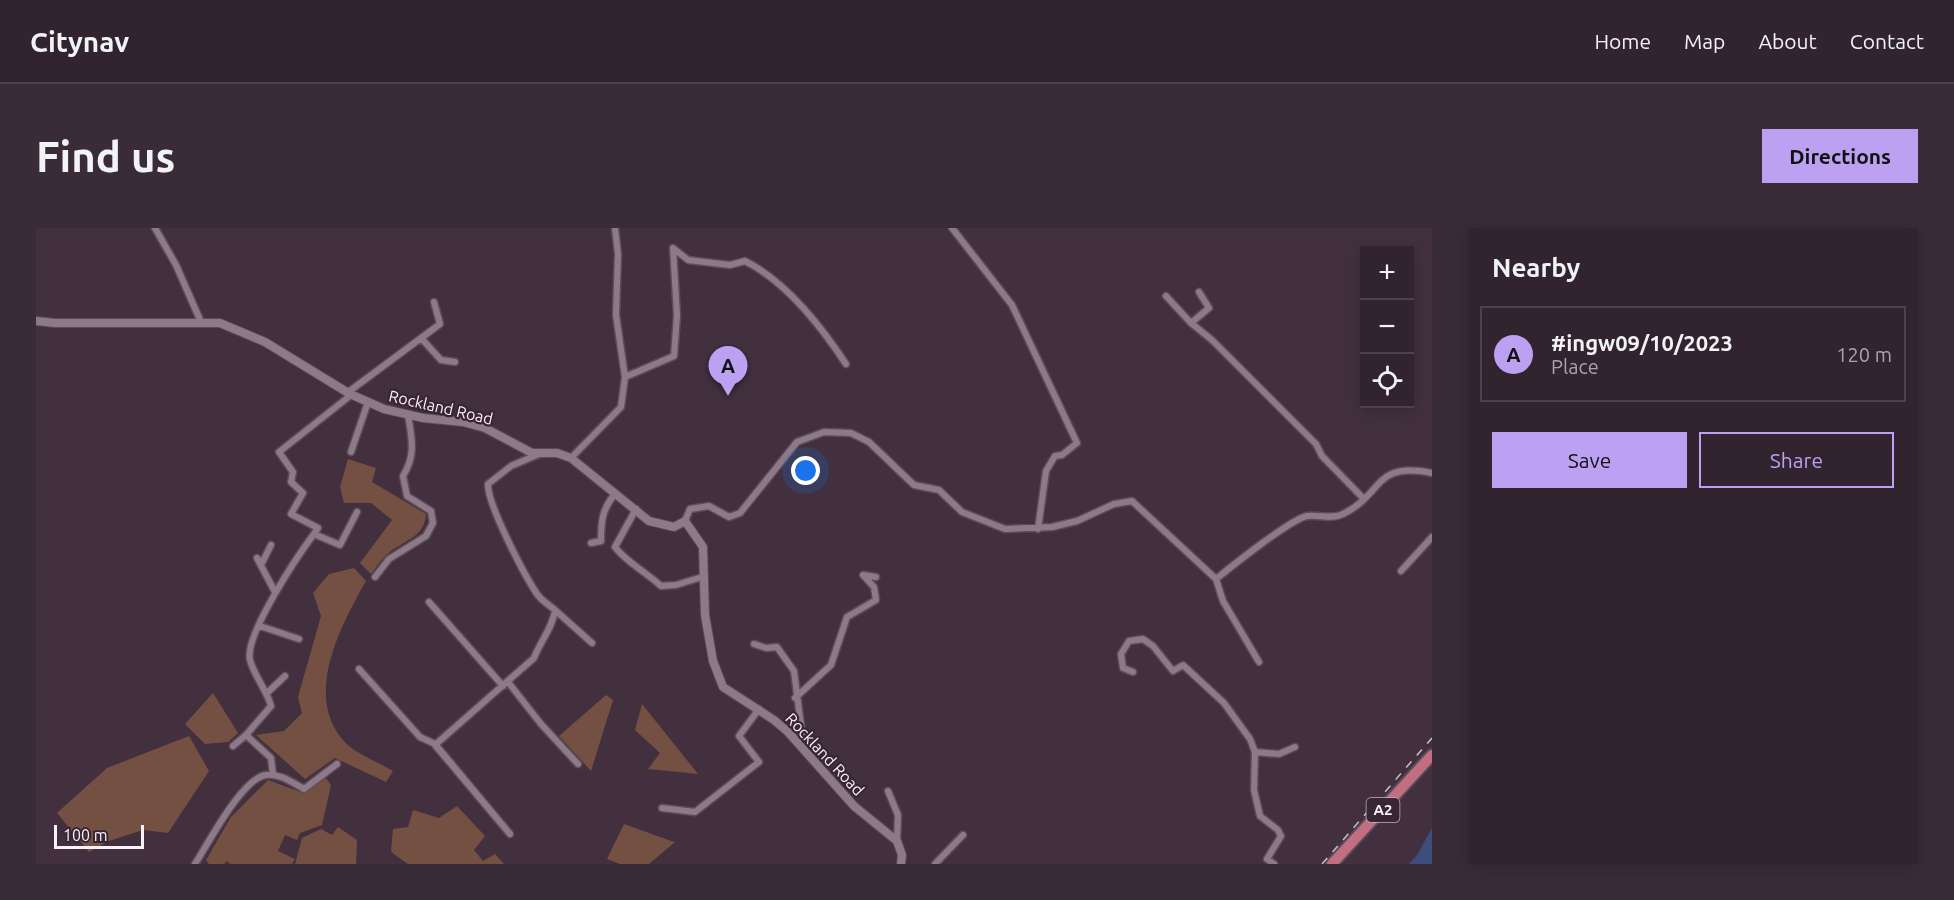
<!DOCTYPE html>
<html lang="en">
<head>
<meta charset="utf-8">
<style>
	body { margin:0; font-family:Ubuntu,sans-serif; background:#3a2c37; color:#f1f3f6 }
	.controls { position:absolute; right:18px; top:18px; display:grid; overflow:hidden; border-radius:0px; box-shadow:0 3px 15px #0003 }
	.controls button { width:54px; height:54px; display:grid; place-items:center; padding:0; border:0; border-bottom:2px solid #4d414b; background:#32242f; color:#f1f3f6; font:30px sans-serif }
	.scale { position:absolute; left:18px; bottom:15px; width:90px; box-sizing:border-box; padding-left:6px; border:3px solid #fcf0f9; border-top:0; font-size:16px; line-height:21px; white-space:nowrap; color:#fcf0f9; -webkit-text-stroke:4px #382634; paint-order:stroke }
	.you { position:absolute; left:770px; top:243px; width:21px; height:21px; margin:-15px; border:4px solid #fff; border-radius:50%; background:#1a73e8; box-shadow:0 0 0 9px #1a73e833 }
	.badge { display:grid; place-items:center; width:39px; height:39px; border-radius:50%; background:#bca0f2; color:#111; font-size:20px; font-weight:700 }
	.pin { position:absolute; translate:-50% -50px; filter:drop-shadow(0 2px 3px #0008) }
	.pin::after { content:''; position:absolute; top:32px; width:21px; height:18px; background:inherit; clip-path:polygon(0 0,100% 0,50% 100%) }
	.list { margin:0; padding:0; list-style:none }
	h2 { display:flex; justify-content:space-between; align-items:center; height:78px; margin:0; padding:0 24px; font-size:26px }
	h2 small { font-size:20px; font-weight:400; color:#a8a4aa }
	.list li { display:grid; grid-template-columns:39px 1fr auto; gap:18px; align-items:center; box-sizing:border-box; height:96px; margin:0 12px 12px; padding:0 12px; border:2px solid #4d414b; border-radius:0px }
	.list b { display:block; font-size:22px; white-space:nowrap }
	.list p { margin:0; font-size:20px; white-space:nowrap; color:#a8a4aa }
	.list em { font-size:20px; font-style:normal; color:#a8a4aa }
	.actions { display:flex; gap:12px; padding:18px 24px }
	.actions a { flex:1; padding:14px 0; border:2px solid #bca0f2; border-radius:0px; text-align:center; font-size:21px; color:#bca0f2 }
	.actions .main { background:#bca0f2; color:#111 }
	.icon { flex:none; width:33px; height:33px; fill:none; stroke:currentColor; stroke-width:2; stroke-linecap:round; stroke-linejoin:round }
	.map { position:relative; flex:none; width:1396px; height:636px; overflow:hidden; border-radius:0px }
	header { display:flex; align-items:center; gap:36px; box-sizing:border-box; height:84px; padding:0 30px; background:#32242f; border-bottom:2px solid #4d414b }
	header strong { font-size:28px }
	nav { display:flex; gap:33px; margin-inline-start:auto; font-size:21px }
	.intro { display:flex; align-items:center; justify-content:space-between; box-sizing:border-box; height:144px; padding:0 36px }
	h1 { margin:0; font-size:42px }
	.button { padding:15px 27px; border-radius:0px; background:#bca0f2; color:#111; font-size:21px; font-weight:700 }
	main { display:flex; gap:36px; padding:0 36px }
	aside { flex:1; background:#32242f; border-radius:0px; box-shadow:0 3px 15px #0003 }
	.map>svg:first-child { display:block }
</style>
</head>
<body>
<header>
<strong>Citynav</strong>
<nav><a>Home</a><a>Map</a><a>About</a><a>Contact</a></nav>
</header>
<div class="intro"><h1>Find us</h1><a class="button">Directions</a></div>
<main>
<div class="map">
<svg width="1396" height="636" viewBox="0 0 1396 636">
	<rect width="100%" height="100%" fill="#42303f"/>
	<!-- green -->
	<path fill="#745042" d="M 312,231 L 340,240 L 336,254 L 390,286 C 389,308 370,312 355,323 C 347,329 341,338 335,346 L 324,335 L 356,292 L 335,275 L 308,275 L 304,259 Z
		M 318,340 L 330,353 C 304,399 264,473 313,518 C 325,528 344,535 357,543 L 350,554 L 299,530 L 269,551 L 220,507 L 248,503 L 266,485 L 262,469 L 285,388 L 277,365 L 293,346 Z
		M 177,465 L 202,505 L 192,514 L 169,516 L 149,496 Z
		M 570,467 L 577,472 L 555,543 L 523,508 Z
		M 606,476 L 662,546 L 612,541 L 624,525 L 599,502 Z
		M 153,508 L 173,543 L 132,605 L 107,602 L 73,613 L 53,624 L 21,585 L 71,540 Z
		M 289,549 L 295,557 L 286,597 L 264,605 L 261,612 L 249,607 L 242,623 L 259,631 L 256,636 L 194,636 L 191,633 L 188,636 L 173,636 L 170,632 L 195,589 L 232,552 L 267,565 Z
		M 421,578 L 449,608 L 438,622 L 447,633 L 459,626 L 468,636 L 372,636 L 355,624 L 357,601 L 372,599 L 377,582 L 403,590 Z
		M 588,596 L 638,614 L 639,614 L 613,636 L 584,636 L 571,631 Z
		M 302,599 L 321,612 L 320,636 L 259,636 L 266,610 L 285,601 L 296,607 Z"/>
	<!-- water -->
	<path fill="#3c4e79" d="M 1396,600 L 1396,636 L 1373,636 L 1381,627 Z"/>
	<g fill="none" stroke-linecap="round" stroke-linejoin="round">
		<defs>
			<path id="minor" d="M 119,0 L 140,37 L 165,94
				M 916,0 L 976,77 L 1041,215 L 1026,227 L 1019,228 L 1010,243 L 1002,301
				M 1130,68 L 1155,95 L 1176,112 L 1280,216 L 1286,228 L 1327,270
				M 1155,95 L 1173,80 L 1163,64
				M 385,110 L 405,132 L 419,134
				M 589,149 L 638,128 L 641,87 L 637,20 L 652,32 L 660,33 L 694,37 L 709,33 C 751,54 785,98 810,136
				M 311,165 L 404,96 L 398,74
				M 315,224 L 332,174
				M 535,230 L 585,179 L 589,149 L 580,87 L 582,26 L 579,0
				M 600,281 L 579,319 C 588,332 612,346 625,358 L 640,357 L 666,349
				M 649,293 L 654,281 L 673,278 L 693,289 L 704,285 L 761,214 L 788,204 L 815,205 L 833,214 L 878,257 L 903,262 L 926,284 L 969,301 L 1016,299 L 1041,293 L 1078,276 L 1096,273 L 1180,351 C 1196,338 1255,291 1271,288 C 1283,286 1295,292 1307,286 C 1348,266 1337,233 1396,245
				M 278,306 L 282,300 L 255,286 L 267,265 L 255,254 L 257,244 L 243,224 L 315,167
				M 555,315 L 565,313 C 565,294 566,281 579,266
				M 221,330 L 239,364
				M 225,337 L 235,317
				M 1365,343 L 1396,309
				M 339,349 L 353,331 L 390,308 L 397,295 L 395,283 L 371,268 L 367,248 C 380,227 376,211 372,187
				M 1180,351 L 1187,373 L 1223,434
				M 393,374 L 467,458
				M 519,382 L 556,415
				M 224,398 L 263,411
				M 718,416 L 730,420 L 741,419 L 758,443 L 766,505 L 761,514
				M 323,441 L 384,509 L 399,516 L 474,606 L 399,517
				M 1097,444 L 1087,440 L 1085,426 L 1093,413 L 1107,411 L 1117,418 L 1137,443 L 1147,437 L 1188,475 L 1214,511 L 1219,524 L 1218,562 L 1224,588 L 1242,602 L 1245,608 L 1231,631 L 1238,636
				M 472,454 L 505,496 L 542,536
				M 231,465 L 249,448
				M 759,470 L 795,437 L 811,389 L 840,372 L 838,359 L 827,347 L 840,349
				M 210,507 L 235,478 C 231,462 218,448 214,432 C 208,408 262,327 278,306 L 304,317 L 321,284
				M 399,517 L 498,430 C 504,414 517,399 519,382 C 513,377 505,372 501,366 C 489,348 451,276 452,256 L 475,238 L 503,226
				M 197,518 L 210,507 L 235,530 L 237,547
				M 1219,524 L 1243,526 L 1259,519
				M 852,563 L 862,587 L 861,613
				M 626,580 L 659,584 L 723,534 L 703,508 L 723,481
				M 159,636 C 172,616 206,550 230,547 C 244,545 257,555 268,561 L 301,536
				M 899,636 L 927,607"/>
			<path id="tertiary" d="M 0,93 L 19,95 L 184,95 L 229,114 L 314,166 L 348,181 L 387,190 L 427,194 L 449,200 L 496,225 L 521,225 L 535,230 L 613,293 L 638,299 L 649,293 L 667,319 L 669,387 L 677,433 L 687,459 L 738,492 L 752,504 L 818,578 L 861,613 L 866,627 L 865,636"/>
			<path id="trunk" d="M 1296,636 L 1396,527"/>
		</defs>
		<!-- minor casing -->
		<use href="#minor" stroke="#5c4c58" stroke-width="9"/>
		<!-- tertiary casing -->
		<use href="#tertiary" stroke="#5c4c58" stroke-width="10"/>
		<!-- trunk casing -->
		<use href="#trunk" stroke="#5c4c58" stroke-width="14"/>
		<!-- minor -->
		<use href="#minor" stroke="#8e7989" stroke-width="6"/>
		<!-- tertiary -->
		<use href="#tertiary" stroke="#8e7989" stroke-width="8"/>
		<!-- trunk -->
		<use href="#trunk" stroke="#c16e82" stroke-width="10"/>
		<!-- rail -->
		<path stroke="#ccbec9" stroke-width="1.5" stroke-dasharray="8 8" stroke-linecap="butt" d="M 1286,636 L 1396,510"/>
	</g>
	<g text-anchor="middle" stroke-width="4.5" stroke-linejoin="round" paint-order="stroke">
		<!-- shield labels -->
		<rect fill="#382634" stroke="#c1b3be" stroke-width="1.5" x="1330.5" y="570" width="33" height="24" rx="4.5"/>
		<g font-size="15" font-weight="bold" fill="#fcf0f9">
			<text x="1347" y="587">A2</text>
		</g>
		<!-- street labels -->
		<g font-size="16" fill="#fcf0f9" stroke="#382634">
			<text transform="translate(405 179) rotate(13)" y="6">Rockland Road</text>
			<text transform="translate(789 526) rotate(47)" y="6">Rockland Road</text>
		</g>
	</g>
</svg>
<div class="controls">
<button>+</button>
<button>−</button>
<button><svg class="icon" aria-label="locate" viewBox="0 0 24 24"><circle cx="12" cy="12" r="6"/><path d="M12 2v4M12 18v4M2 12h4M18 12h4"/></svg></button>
</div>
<div class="scale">100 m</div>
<div class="you"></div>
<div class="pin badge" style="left:692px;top:168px">A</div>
</div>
<aside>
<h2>Nearby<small></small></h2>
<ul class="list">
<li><span class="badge">A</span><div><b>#ingw09/10/2023</b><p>Place</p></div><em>120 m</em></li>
</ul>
<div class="actions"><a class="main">Save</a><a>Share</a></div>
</aside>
</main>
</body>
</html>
